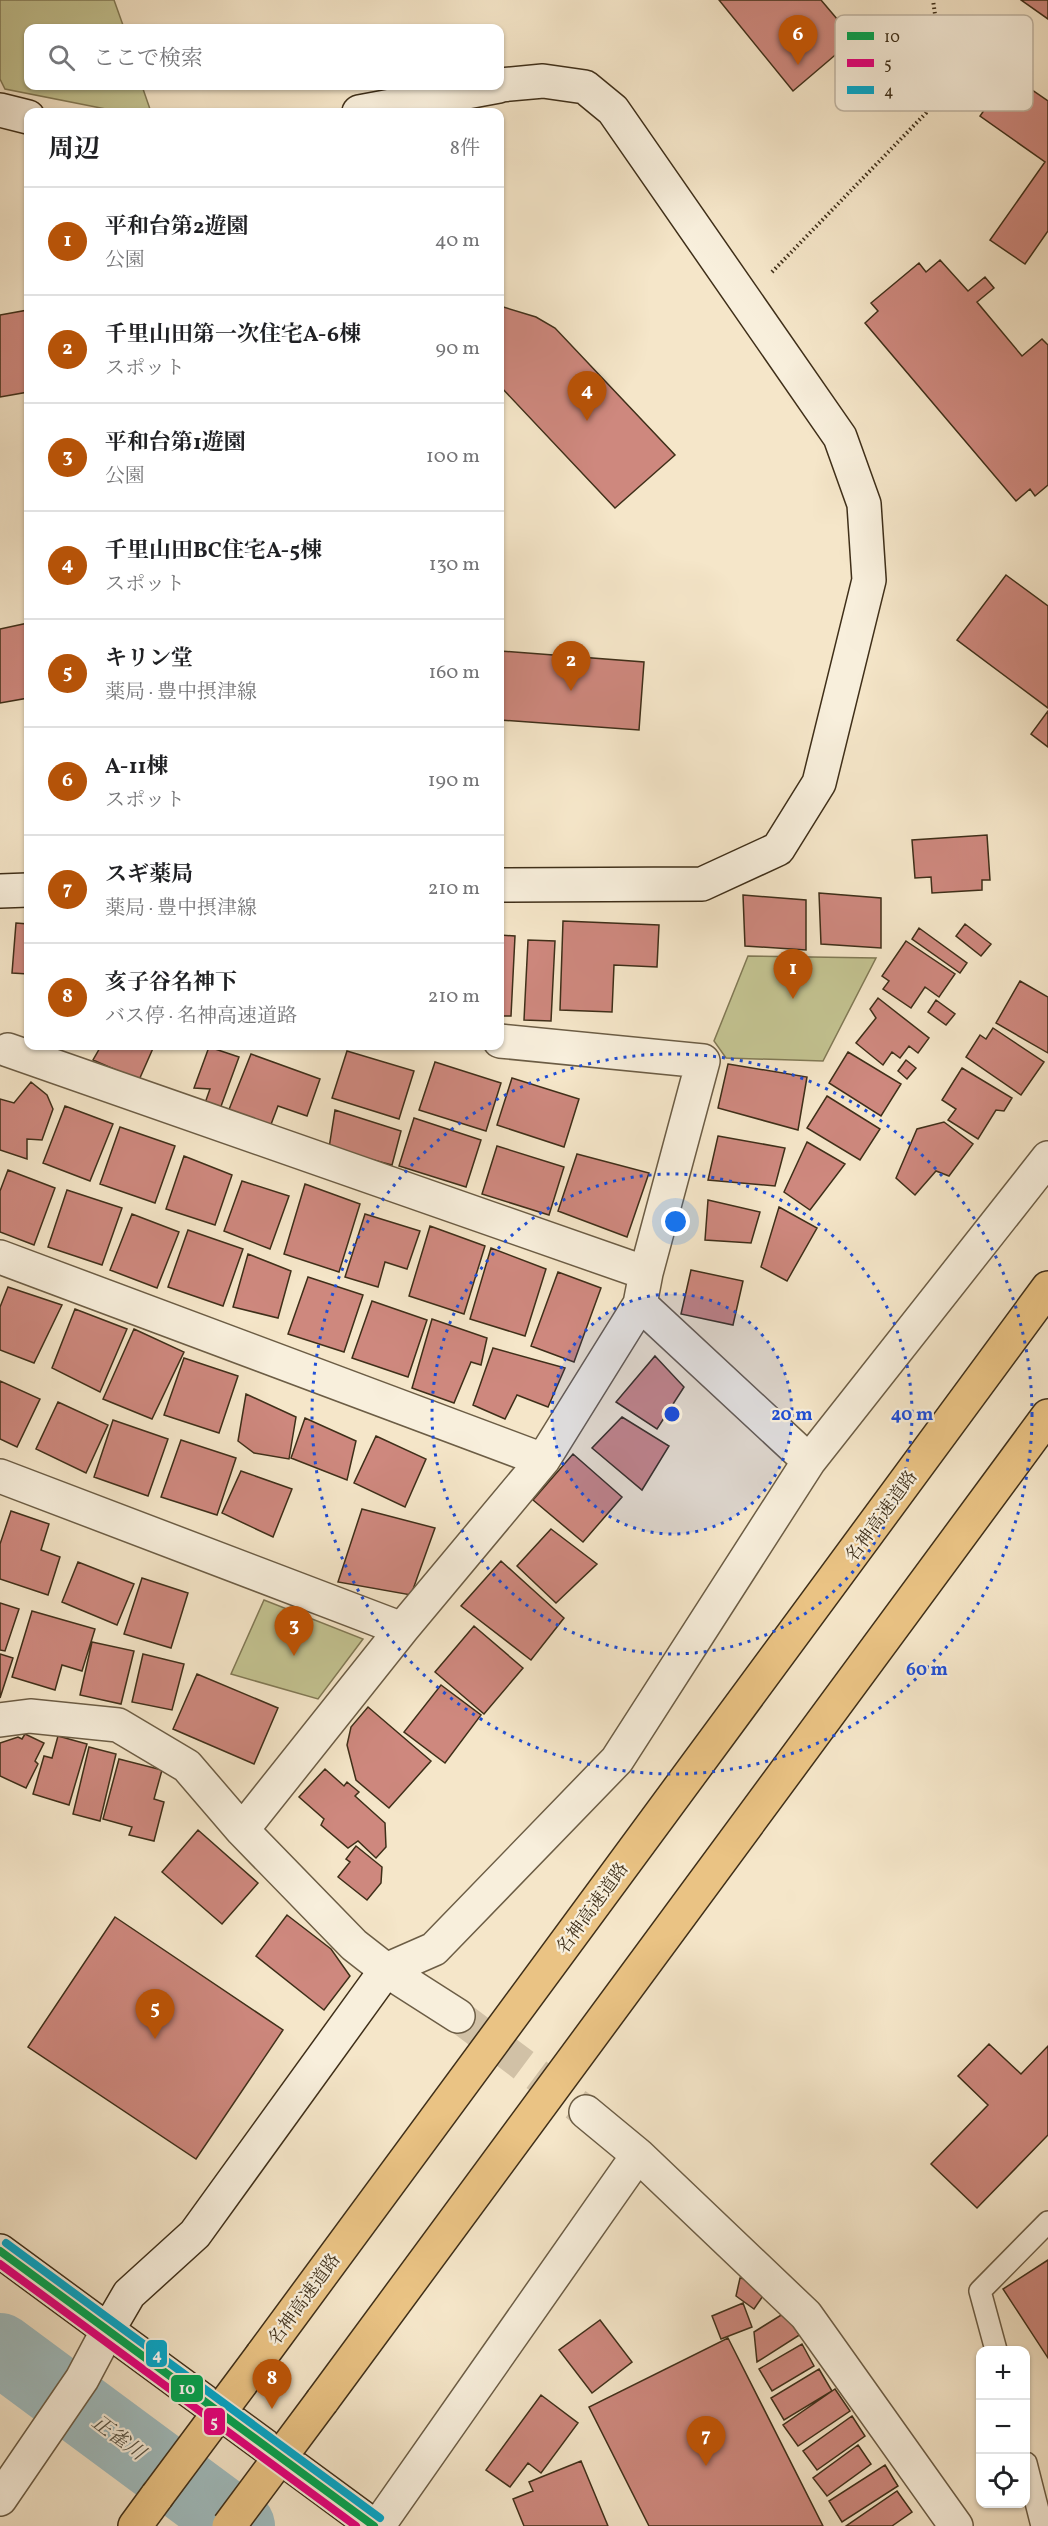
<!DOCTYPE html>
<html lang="ja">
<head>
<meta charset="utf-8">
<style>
	body { margin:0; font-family:Vollkorn,"Noto Serif JP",serif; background:#f2f2f2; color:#202124 }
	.controls { position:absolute; right:18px; bottom:18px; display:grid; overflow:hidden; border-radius:12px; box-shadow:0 2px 4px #0004 }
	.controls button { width:54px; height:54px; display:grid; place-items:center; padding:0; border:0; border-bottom:2px solid #e0e0e0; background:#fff; color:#202124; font:30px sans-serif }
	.you { position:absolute; left:676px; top:1222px; width:21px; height:21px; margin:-15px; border:4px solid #fff; border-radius:50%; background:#1a73e8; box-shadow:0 0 0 9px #1a73e833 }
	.badge { display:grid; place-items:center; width:39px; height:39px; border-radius:50%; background:#b45309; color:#fff; font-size:20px; font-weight:700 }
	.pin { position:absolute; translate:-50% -50px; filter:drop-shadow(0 2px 3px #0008) }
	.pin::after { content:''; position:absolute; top:32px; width:21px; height:18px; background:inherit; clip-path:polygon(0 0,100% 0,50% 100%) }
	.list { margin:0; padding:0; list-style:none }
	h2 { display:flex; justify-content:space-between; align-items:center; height:78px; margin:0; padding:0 24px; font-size:26px }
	h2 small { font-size:20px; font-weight:400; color:#757577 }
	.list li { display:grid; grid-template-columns:39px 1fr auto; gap:18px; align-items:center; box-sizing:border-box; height:108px; padding:0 24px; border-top:2px solid #e0e0e0 }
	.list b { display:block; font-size:22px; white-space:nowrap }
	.list p { margin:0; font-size:20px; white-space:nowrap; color:#757577 }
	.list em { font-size:20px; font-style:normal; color:#757577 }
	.icon { flex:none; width:33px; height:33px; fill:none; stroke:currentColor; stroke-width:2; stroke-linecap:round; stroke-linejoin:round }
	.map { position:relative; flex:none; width:1048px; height:2526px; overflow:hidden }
	.search { position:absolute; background:#fff; box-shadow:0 2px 4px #0004; left:24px; top:24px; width:480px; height:66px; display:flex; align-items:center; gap:15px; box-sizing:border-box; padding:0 21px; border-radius:12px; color:#757577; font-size:22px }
	.panel { position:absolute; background:#fff; box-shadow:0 2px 4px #0004; left:24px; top:108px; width:480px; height:942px; border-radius:12px }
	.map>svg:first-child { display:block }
</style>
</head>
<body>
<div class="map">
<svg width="1048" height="2526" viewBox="0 0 1048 2526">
	<rect width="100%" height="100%" fill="#f5e6c9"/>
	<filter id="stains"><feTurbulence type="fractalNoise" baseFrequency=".00333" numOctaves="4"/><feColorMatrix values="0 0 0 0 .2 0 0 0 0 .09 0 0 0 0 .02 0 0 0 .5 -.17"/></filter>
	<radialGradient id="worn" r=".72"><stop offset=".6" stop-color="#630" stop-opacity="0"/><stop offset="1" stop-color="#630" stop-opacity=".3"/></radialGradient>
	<!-- green -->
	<path fill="#c3c391" stroke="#817955" stroke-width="1.5" d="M 0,0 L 114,0 L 124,28 L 28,28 L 28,86 L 142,86 L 151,112 L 121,112 L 5,89 L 0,79 Z
		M 748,956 L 876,958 L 823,1061 L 726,1058 L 714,1041 Z
		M 264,1600 L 363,1639 L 318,1699 L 231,1674 Z"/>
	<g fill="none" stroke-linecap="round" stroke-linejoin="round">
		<!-- river -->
		<path stroke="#a0bdc0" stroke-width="72" d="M 0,2349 L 239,2526"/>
	</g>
	<!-- building -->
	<path fill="#ce887e" stroke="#3f2f19" stroke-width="1.5" d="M 719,0 L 821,0 L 854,39 L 793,91 Z
		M 1021,0 L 1048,0 L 1048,19 Z
		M 1009,74 L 1048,101 L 1048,231 L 1025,264 L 990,240 L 1045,162 L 980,116 Z
		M 940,260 L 968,291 L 985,277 L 994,288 L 977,302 L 1022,356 L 1042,339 L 1048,345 L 1048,485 L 1035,496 L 1030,489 L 1016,501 L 865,323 L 878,311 L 871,303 L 919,263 L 926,272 Z
		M 500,306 L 536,317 L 555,328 L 675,455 L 615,508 L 500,386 Z
		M 28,310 L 28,392 L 0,397 L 0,315 Z
		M 1006,575 L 1048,606 L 1048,708 L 957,640 Z
		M 28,623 L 28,698 L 0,703 L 0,629 Z
		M 500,651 L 644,662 L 639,730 L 500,720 Z
		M 1048,711 L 1048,747 L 1031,734 Z
		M 987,835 L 990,880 L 982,880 L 982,890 L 932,893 L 931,877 L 915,878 L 912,840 Z
		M 819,893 L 881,898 L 881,948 L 821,944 Z
		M 743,895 L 806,900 L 806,950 L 745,946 Z
		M 563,921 L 659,925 L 657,967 L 614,965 L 612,1012 L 560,1010 Z
		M 16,923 L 28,924 L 28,974 L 12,973 Z
		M 965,924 L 991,944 L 981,956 L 956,936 Z
		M 919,928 L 967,963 L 960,973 L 912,939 Z
		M 500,935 L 515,936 L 511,1016 L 500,1016 Z
		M 528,940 L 555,941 L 551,1021 L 524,1020 Z
		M 906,941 L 955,974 L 939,997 L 925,987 L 911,1008 L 883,989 L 889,981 L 882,976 Z
		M 1020,981 L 1048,997 L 1048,1053 L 996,1023 Z
		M 878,998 L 929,1038 L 918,1053 L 909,1046 L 900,1058 L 892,1052 L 883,1065 L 856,1043 L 876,1018 L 870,1009 Z
		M 936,1000 L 955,1014 L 946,1025 L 928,1012 Z
		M 993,1028 L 1044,1062 L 1021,1095 L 966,1057 L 980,1035 L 986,1039 Z
		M 101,1046 L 154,1046 L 139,1080 L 93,1060 Z
		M 209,1047 L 239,1057 L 220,1109 L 205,1103 L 210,1089 L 194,1088 Z
		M 347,1051 L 414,1071 L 399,1119 L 332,1098 Z
		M 848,1052 L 901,1084 L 881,1116 L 829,1083 Z
		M 251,1054 L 320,1079 L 307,1116 L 278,1106 L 270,1127 L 228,1112 Z
		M 906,1060 L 916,1068 L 907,1079 L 898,1071 Z
		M 435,1062 L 501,1083 L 486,1131 L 419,1110 Z
		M 728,1064 L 807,1077 L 798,1130 L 718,1108 Z
		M 962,1068 L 1012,1098 L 1004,1111 L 996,1110 L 978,1139 L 948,1120 L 956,1109 L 942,1100 Z
		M 512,1078 L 579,1099 L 564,1147 L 497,1125 Z
		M 31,1082 L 47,1095 L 53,1109 L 42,1140 L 27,1139 L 27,1159 L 0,1150 L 0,1099 L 14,1103 Z
		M 827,1096 L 880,1129 L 860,1160 L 807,1128 Z
		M 65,1106 L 113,1124 L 90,1181 L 43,1163 Z
		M 335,1110 L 401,1131 L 392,1165 L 329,1148 Z
		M 414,1118 L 481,1140 L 466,1187 L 399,1166 Z
		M 944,1122 L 973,1144 L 949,1176 L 936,1171 L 915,1195 L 896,1178 L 917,1129 Z
		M 120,1127 L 175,1146 L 155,1203 L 100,1184 Z
		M 718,1136 L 785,1148 L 775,1186 L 708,1180 Z
		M 807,1142 L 845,1164 L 810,1210 L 784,1192 Z
		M 497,1146 L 564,1167 L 549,1215 L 482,1194 Z
		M 577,1154 L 649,1173 L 627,1237 L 558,1211 Z
		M 184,1156 L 232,1175 L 215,1225 L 166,1209 Z
		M 8,1170 L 55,1188 L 34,1245 L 0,1232 L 0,1191 Z
		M 242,1181 L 289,1196 L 270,1249 L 224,1231 Z
		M 305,1184 L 360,1204 L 339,1272 L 284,1254 Z
		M 67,1190 L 122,1208 L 102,1265 L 48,1247 Z
		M 708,1200 L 760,1212 L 751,1243 L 705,1240 Z
		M 779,1207 L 817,1228 L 787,1281 L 761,1267 Z
		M 132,1214 L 179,1232 L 157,1288 L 110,1270 Z
		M 365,1214 L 420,1231 L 407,1269 L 385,1262 L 378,1287 L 345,1277 Z
		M 430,1226 L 485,1246 L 464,1314 L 409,1296 Z
		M 188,1230 L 243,1249 L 223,1306 L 168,1287 Z
		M 491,1248 L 546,1269 L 525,1336 L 470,1319 Z
		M 248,1254 L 291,1271 L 278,1318 L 233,1307 Z
		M 691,1270 L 743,1281 L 733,1325 L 681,1314 Z
		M 558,1272 L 601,1288 L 574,1362 L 531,1346 Z
		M 308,1277 L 363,1295 L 344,1352 L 288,1334 Z
		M 8,1287 L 62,1305 L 34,1363 L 0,1350 L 0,1307 Z
		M 372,1301 L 427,1320 L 408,1377 L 352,1358 Z
		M 75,1309 L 127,1329 L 100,1392 L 52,1368 Z
		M 432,1319 L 487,1338 L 481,1365 L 471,1362 L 454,1403 L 412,1388 Z
		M 134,1329 L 184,1352 L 152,1419 L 103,1399 Z
		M 493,1348 L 565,1368 L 548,1407 L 517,1395 L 505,1419 L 473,1405 Z
		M 655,1356 L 684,1387 L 657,1429 L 616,1402 Z
		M 184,1358 L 238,1376 L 219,1433 L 164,1415 Z
		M 0,1381 L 40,1399 L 17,1447 L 0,1439 Z
		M 246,1394 L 296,1417 L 289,1459 L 254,1453 L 238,1441 Z
		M 58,1402 L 108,1425 L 86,1473 L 36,1449 Z
		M 622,1417 L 669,1446 L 642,1490 L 592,1448 Z
		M 305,1418 L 356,1441 L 347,1480 L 291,1458 Z
		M 113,1420 L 168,1439 L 148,1496 L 94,1477 Z
		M 376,1436 L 426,1459 L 405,1507 L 354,1483 Z
		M 181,1440 L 236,1458 L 217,1515 L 161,1497 Z
		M 573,1454 L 622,1497 L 583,1542 L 533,1500 Z
		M 241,1471 L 292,1489 L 273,1537 L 222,1513 Z
		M 362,1509 L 435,1528 L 411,1595 L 338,1582 Z
		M 11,1511 L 49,1524 L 41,1550 L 60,1557 L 48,1595 L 0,1579 L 0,1544 Z
		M 551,1529 L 597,1564 L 556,1603 L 517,1566 Z
		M 501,1561 L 564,1618 L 531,1660 L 461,1606 Z
		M 78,1562 L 134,1584 L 117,1625 L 62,1602 Z
		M 142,1578 L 188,1593 L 171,1648 L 124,1634 Z
		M 0,1603 L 19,1609 L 5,1651 L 0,1650 Z
		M 32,1611 L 95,1629 L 82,1671 L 62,1665 L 55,1690 L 12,1677 Z
		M 474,1626 L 523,1668 L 484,1714 L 435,1672 Z
		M 92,1642 L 134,1651 L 121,1704 L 80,1695 Z
		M 0,1654 L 13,1658 L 0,1698 Z
		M 143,1654 L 184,1664 L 172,1710 L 132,1702 Z
		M 197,1674 L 278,1708 L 254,1764 L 173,1729 Z
		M 441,1685 L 481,1715 L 445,1763 L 404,1732 Z
		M 368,1707 L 431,1761 L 389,1808 L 356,1780 L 347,1745 L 351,1727 Z
		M 25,1734 L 44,1743 L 35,1761 L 38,1764 L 26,1788 L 0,1776 L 0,1743 L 18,1737 L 22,1739 Z
		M 58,1736 L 87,1744 L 69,1805 L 33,1794 L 44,1756 L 52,1758 Z
		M 89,1747 L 116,1754 L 100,1821 L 73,1814 Z
		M 119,1759 L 162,1770 L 154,1799 L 164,1802 L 154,1841 L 129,1835 L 132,1827 L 103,1819 Z
		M 325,1769 L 344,1786 L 347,1782 L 359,1792 L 355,1796 L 385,1823 L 386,1847 L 376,1858 L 358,1841 L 348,1848 L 321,1825 L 324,1819 L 299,1797 Z
		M 198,1830 L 258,1883 L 222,1924 L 162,1872 Z
		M 356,1846 L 382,1867 L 381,1883 L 367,1900 L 338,1877 L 350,1862 L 346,1859 Z
		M 287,1915 L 331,1949 L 350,1976 L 324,2010 L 256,1956 Z
		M 115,1917 L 283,2030 L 196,2159 L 28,2047 Z
		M 989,2044 L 1021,2074 L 1048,2046 L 1048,2135 L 977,2208 L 931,2164 L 988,2105 L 958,2076 Z
		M 1048,2260 L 1048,2358 L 1003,2289 Z
		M 740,2278 L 756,2281 L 767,2290 L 754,2309 L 736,2296 Z
		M 743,2303 L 752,2327 L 721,2339 L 712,2316 Z
		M 786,2312 L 801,2334 L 757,2362 L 754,2332 Z
		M 600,2320 L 632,2362 L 592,2393 L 559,2350 Z
		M 728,2338 L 823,2526 L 649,2526 L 589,2407 Z
		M 802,2344 L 814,2366 L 772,2391 L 759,2369 Z
		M 819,2369 L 832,2391 L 784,2420 L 771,2398 Z
		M 835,2389 L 850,2411 L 798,2446 L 783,2425 Z
		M 541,2395 L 578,2423 L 541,2473 L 528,2463 L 510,2487 L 486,2470 Z
		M 852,2416 L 865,2436 L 817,2470 L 803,2451 Z
		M 858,2445 L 871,2464 L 827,2496 L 813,2478 Z
		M 581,2461 L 608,2526 L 524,2526 L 513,2499 L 533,2491 L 529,2482 Z
		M 885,2465 L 898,2486 L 842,2522 L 829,2501 Z
		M 897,2491 L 912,2512 L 892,2526 L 846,2526 Z"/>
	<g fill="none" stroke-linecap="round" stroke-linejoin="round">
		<!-- street-tunnel -->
		<path stroke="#d1c1a6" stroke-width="33" stroke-dasharray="33 16" stroke-linecap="butt" d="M 458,2016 L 586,2112"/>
		<defs>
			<path id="lane" d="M 996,2350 L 980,2291 L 1048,2222
				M 1026,2463 L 1042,2526"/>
			<path id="street" d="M 8,1050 L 646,1273
				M 0,1257 L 543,1460
				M 640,1304 L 809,1461
				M 0,1476 L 402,1629
				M 0,1720 L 30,1716 L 118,1725 L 187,1766 L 242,1830 L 354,1945 L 386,1970 L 458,2016
				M 242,1830 L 402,1629 L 543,1460 L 640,1304 L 646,1273 L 703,1061 L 500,1041
				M 386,1970 L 434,1949 L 617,1760 L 809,1461 L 1048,1158
				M 586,2112 L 638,2155 L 806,2315 L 956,2526
				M 0,2499 L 82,2379 L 108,2330
				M 378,2526 L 638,2155"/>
			<path id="secondary" d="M 500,85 L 543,81 L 585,87 L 613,110 L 840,437 L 864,504 L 869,580 L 819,783 L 778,849 L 702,884 L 500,885
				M 0,110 L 28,117
				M 359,112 L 499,86
				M 0,891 L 28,890
				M 0,2251 L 374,2526
				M 108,2330 L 129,2294 L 195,2234 L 386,1970"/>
			<path id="highway" d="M 262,2355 L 1048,1288
				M 322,2401 L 1048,1416
				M 135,2526 L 157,2496"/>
		</defs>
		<!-- lane casing -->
		<use href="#lane" stroke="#6c5d45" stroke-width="24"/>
		<!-- street casing -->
		<use href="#street" stroke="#6c5d45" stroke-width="36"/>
		<!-- secondary casing -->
		<use href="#secondary" stroke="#3f2f19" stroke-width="36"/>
		<!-- highway casing -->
		<use href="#highway" stroke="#3f2f19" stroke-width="36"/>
		<!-- path -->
		<path stroke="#3f2f19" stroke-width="4" stroke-dasharray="1.5 3" stroke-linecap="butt" d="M 772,272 L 926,113 L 942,64 L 933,0"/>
		<!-- lane -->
		<use href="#lane" stroke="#f8efdc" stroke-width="21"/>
		<!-- street -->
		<use href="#street" stroke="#f8efdc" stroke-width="33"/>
		<!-- secondary -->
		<use href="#secondary" stroke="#f8efdc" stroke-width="33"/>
		<!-- highway -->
		<use href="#highway" stroke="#eac384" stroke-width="33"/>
		<defs>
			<path id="highway-bridge" d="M 157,2496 L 262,2355
				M 229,2526 L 322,2401"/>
		</defs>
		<!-- highway-bridge casing -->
		<use href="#highway-bridge" stroke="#3f2f19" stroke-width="36" stroke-linecap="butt"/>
		<!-- highway-bridge -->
		<use href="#highway-bridge" stroke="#eac384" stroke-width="33"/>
		<defs>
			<path id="bus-1" d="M 0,2251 L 374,2526"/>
			<path id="bus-2" d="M 0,2264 L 356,2526"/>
			<path id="bus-3" d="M 6,2243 L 380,2518"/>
		</defs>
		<!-- bus-1 casing -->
		<use href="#bus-1" stroke="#f8efdc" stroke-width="12"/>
		<!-- bus-2 casing -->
		<use href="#bus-2" stroke="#f8efdc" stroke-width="12"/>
		<!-- bus-3 casing -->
		<use href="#bus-3" stroke="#f8efdc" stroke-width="12"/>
		<!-- bus-1 -->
		<use href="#bus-1" stroke="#00a651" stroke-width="8"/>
		<!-- bus-2 -->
		<use href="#bus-2" stroke="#e5007d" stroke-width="8"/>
		<!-- bus-3 -->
		<use href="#bus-3" stroke="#00a9ce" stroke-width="8"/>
	</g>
	<!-- distance rings -->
	<circle cx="672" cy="1414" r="120" fill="#1d4ed8" fill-opacity=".12"/>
	<g fill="none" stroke="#1d4ed8" stroke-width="3" stroke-dasharray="3 6">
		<circle cx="672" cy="1414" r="120"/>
		<circle cx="672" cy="1414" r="240"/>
		<circle cx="672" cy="1414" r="360"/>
	</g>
	<g text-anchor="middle" stroke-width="4.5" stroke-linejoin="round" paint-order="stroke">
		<!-- street labels -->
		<g font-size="18" fill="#3f2f19" stroke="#f8efdc">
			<text transform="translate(881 1516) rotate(-54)" y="6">名神高速道路</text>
			<text transform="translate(592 1908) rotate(-54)" y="6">名神高速道路</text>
			<text transform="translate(304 2299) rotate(-54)" y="6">名神高速道路</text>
		</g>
		<!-- water labels -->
		<g font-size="20" font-style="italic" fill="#575243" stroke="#f8efdc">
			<text transform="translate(119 2437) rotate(37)" y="7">正雀川</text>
		</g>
	</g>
	<!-- legend -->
	<rect x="835" y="15" width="198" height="96" rx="9" fill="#f8efdc" stroke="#c0b5a2" stroke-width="1.5"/>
	<rect x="847" y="32" width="27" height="8" fill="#00a651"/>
	<rect x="847" y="59" width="27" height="8" fill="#e5007d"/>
	<rect x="847" y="86" width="27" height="8" fill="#00a9ce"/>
	<g font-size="16" fill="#3f2f19">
		<text x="884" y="42">10</text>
		<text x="884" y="69">5</text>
		<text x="884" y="96">4</text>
	</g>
	<circle cx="672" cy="1414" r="9" fill="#1d4ed8" stroke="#f8efdc" stroke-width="3"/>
	<g font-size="18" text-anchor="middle" font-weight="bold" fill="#1d4ed8" stroke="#f8efdc" stroke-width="4.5" stroke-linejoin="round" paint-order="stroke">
		<text x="792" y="1420">20 m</text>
		<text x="912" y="1420">40 m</text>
		<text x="927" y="1675">60 m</text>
	</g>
	<g stroke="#f8efdc" stroke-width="2">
		<rect x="145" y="2339" width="23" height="29" rx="6" fill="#00a9ce"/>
		<rect x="170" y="2374" width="34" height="29" rx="6" fill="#00a651"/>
		<rect x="203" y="2407" width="23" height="29" rx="6" fill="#e5007d"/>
	</g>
	<g font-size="16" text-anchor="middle" font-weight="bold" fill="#fff">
		<text x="157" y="2360">4</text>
		<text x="187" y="2394">10</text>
		<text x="214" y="2427">5</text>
	</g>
	<rect width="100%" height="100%" filter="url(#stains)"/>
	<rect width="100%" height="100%" fill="url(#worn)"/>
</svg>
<div class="controls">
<button>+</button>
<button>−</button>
<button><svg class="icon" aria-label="locate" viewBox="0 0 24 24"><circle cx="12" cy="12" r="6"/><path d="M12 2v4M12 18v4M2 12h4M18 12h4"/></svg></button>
</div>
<div class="you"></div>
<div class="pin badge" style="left:793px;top:999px">1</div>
<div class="pin badge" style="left:571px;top:691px">2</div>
<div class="pin badge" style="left:294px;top:1656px">3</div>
<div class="pin badge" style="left:587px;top:421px">4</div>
<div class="pin badge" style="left:155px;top:2039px">5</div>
<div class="pin badge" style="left:798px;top:65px">6</div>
<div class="pin badge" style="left:706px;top:2466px">7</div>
<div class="pin badge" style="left:272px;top:2409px">8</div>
<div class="search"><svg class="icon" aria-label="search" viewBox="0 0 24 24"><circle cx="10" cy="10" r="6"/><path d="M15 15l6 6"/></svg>ここで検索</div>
<section class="panel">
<h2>周辺<small>8件</small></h2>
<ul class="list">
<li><span class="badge">1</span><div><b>平和台第2遊園</b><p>公園</p></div><em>40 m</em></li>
<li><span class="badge">2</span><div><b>千里山田第一次住宅A-6棟</b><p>スポット</p></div><em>90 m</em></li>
<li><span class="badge">3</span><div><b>平和台第1遊園</b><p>公園</p></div><em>100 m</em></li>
<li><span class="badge">4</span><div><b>千里山田BC住宅A-5棟</b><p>スポット</p></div><em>130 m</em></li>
<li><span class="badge">5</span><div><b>キリン堂</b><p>薬局 · 豊中摂津線</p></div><em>160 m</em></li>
<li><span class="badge">6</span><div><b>A-11棟</b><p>スポット</p></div><em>190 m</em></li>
<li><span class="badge">7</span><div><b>スギ薬局</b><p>薬局 · 豊中摂津線</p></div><em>210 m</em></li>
<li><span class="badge">8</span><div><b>亥子谷名神下</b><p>バス停 · 名神高速道路</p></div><em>210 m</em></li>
</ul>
</section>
</div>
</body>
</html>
